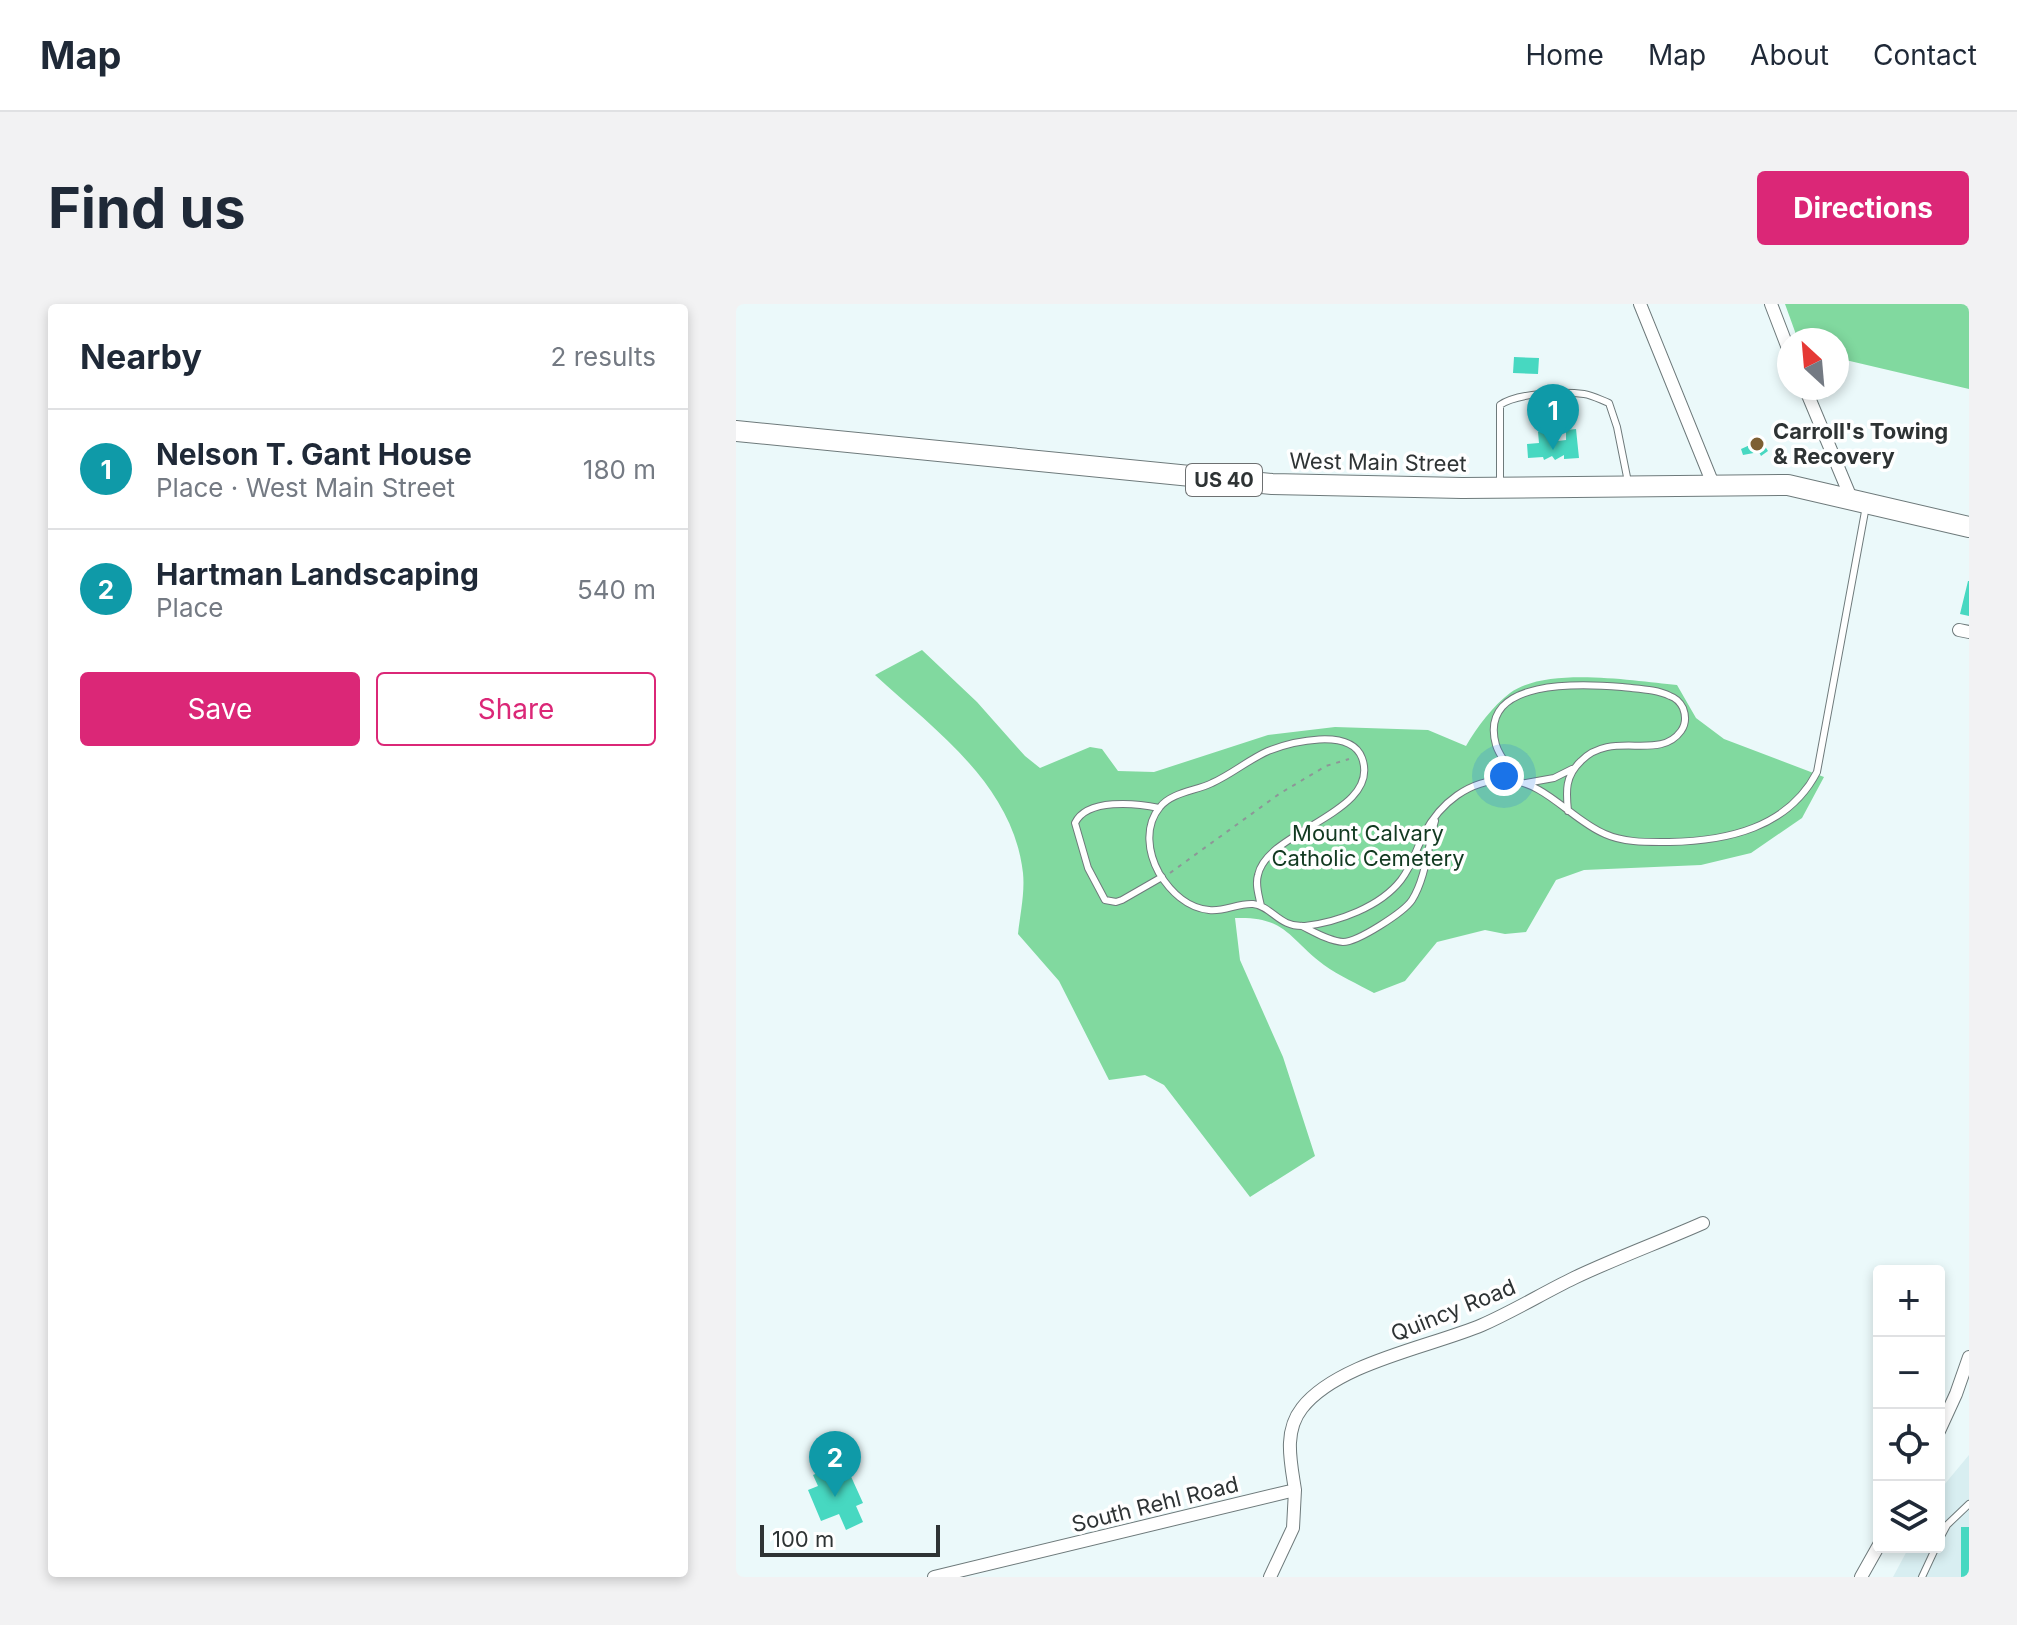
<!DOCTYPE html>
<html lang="en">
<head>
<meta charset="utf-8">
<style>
	body { margin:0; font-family:Inter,sans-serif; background:#f2f2f3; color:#1f2937 }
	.controls { position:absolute; right:24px; bottom:24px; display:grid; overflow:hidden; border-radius:8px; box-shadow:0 4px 12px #0003 }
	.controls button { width:72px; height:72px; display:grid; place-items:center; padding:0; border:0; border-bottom:2px solid #e0e1e3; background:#fff; color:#1f2937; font:40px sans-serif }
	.compass { position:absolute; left:1041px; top:24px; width:72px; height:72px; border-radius:50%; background:#fff; box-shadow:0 4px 12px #0003; rotate:334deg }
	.scale { position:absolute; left:24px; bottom:20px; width:180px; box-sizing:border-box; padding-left:8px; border:4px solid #2e3334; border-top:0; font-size:22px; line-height:28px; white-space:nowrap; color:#2e3334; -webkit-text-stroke:6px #fff; paint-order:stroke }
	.you { position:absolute; left:768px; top:472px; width:28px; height:28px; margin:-20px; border:6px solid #fff; border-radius:50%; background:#1a73e8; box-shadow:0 0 0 12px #1a73e833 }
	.badge { display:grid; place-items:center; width:52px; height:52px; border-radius:50%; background:#db2777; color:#fff; font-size:26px; font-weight:700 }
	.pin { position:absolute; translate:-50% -66px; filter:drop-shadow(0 2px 4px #0008) }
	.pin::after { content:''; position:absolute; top:42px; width:28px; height:24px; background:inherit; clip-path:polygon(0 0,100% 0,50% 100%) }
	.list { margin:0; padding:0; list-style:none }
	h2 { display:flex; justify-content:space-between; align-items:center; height:104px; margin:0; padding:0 32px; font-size:34px }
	h2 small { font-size:26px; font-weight:400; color:#747a83 }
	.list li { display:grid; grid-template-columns:52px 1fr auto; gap:24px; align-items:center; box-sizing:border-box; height:120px; padding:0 32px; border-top:2px solid #e0e1e3 }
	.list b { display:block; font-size:30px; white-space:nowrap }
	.list p { margin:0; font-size:26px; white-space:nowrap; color:#747a83 }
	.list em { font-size:26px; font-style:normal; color:#747a83 }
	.actions { display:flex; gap:16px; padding:24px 32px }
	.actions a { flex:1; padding:18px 0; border:2px solid #db2777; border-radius:8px; text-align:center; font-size:28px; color:#db2777 }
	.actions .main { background:#db2777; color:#fff }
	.icon { flex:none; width:44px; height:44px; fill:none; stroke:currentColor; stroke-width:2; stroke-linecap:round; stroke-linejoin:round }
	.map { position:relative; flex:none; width:1233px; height:1273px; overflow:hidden; border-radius:8px }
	header { display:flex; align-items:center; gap:48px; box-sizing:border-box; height:112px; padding:0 40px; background:#fff; border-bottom:2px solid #e0e1e3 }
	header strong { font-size:38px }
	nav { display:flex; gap:44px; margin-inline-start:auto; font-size:28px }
	.intro { display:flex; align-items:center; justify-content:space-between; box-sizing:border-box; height:192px; padding:0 48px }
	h1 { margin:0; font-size:56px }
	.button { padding:20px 36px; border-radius:8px; background:#db2777; color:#fff; font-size:28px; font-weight:700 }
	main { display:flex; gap:48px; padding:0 48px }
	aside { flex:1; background:#fff; border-radius:8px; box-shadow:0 4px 12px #0003 }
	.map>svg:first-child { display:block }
</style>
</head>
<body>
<header>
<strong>Map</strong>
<nav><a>Home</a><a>Map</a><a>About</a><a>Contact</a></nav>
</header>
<div class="intro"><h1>Find us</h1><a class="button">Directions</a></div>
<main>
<aside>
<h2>Nearby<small>2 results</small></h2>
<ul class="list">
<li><span class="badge" style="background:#0f9aa8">1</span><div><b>Nelson T. Gant House</b><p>Place · West Main Street</p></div><em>180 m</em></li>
<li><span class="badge" style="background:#0f9aa8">2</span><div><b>Hartman Landscaping</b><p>Place</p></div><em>540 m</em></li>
</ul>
<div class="actions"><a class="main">Save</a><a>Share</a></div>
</aside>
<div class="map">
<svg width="1233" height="1273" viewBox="0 0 1233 1273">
	<rect width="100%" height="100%" fill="#ebf9fa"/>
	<!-- built -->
	<path fill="#d8eef1" d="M 1233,1151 L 1233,1273 L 1157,1273 L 1173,1243 L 1203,1243 L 1203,1187 Z"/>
	<!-- green -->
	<path fill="#81d99f" d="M 1049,0 L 1233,0 L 1233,85 L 1101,54 L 1101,36 L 1062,36 Z
		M 186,346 L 241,398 L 289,452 L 304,464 L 354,443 L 366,445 L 382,467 L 418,468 L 532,431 L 599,423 L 692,426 L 730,442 C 741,423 757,402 774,389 C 811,362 897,377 941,381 L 960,414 L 988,435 L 1088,473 L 1066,514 L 1015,549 L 965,561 L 848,566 L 820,576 L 790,628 L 769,630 L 749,626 L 701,638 L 669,677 L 638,689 C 622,680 603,672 588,661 C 553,635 550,612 499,614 L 504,656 L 547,753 L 579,852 L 514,893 L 428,781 L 409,771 L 373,776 L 323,677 L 282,630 C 284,611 289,589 287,569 C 277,481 200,427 139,371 Z"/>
	<!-- building -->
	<path fill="#47d8c1" d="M 778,53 L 803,54 L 802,70 L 777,69 Z
		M 840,125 L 843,154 L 828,155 L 828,151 L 819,156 L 816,152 L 808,156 L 807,153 L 792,154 L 791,140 L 803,139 L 802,128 L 812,127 L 813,138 L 830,136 L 830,126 Z
		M 1025,136 L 1032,147 L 1025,152 L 1023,148 L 1007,151 L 1005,145 Z
		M 1232,277 L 1233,277 L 1233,312 L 1224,310 Z
		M 108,1157 L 127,1199 L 120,1202 L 127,1218 L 110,1226 L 103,1210 L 85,1217 L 72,1186 L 82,1182 L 77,1171 Z
		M 1225,1223 L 1233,1223 L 1233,1273 L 1225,1273 Z"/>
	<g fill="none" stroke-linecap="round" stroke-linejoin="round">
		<defs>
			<path id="service" d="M 764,179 L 764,101 C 781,89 827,87 848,90 C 856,91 865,96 873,99 L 881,123 L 892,178
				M 783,477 C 775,466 764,454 760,441 C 741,373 848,380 886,383 C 902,385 920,385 934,392 C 940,394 944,398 947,404 C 950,412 950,420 945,427 C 923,458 876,425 845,457 C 829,472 830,487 832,507
				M 790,479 L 818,474 L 836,465
				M 423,504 C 400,499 351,494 339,519 L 352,564 L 369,596 L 380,598 L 386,596 L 426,573
				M 525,602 C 523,592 519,581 522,571 C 531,526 646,509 626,454 C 614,423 555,438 532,447 C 512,456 496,470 476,479 C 460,487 436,488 424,503 C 408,522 412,549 423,569 C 434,587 451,604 473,606 C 488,608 502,599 517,600 C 536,602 543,624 569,622 C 602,618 644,603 665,576 C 676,562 680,545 688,530 C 704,499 733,476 769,476 C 808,476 835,516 869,530 C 889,539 912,538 933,538 C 991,537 1052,524 1081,468 L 1130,202
				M 566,622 C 578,628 593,637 607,638 C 622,638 668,608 676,596 C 690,574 692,541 699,517
				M 1203,1236 L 1211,1221 L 1233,1200
				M 1186,1273 L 1200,1243"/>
			<path id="minor" d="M 904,0 L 977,180
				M 1035,0 L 1053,47
				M 1069,84 L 1115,194
				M 1223,326 L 1233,328
				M 1203,1127 L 1220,1090 L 1233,1053
				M 559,1186 C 555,1159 547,1128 566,1104 C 601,1059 694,1043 746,1021 C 778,1007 807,989 838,974 C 880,954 924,938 967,919
				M 198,1273 L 559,1186 L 557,1224 L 534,1273
				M 1125,1273 L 1143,1241"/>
			<path id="primary" d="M 0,127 L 536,180 L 726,184 L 1052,181 L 1233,223"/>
		</defs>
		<!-- service casing -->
		<use href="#service" stroke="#6e7a7b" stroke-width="8"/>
		<!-- minor casing -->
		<use href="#minor" stroke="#6e7a7b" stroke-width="14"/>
		<!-- primary casing -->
		<use href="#primary" stroke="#6e7a7b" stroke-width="22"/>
		<!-- path -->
		<path stroke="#8d9697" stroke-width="2" stroke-dasharray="4 6" stroke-linecap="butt" d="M 434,569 L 543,490 L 590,462 L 613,455"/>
		<!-- service -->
		<use href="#service" stroke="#fff" stroke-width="6"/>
		<!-- minor -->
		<use href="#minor" stroke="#fff" stroke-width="12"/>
		<!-- primary -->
		<use href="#primary" stroke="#fff" stroke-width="20"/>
	</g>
	<!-- markers -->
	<circle fill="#7d5f33" stroke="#fff" stroke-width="3" cx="1021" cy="140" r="8"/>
	<g text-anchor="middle" stroke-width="7" stroke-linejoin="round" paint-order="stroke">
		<!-- shield labels -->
		<rect fill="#fff" stroke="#6d7071" stroke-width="2" x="450" y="160" width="76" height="32" rx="6"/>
		<g font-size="20" font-weight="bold" fill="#2e3334">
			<text x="488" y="183">US 40</text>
		</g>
		<!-- poi labels -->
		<g font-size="22" font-weight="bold" fill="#2e3334" stroke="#fff" text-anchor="start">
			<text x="1037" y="135">Carroll's Towing<tspan x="1037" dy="25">&amp; Recovery</tspan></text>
		</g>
		<!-- street labels -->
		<g font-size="22" fill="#2e3334" stroke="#fff">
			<text transform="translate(642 158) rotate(1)" y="8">West Main Street</text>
			<text transform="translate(717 1006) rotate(-22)" y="8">Quincy Road</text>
			<text transform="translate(419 1200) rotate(-14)" y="8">South Rehl Road</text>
		</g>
		<!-- park labels -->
		<g font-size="22" fill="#123a21" stroke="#fff">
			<text x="632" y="537">Mount Calvary<tspan x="632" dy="25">Catholic Cemetery</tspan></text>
		</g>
	</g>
</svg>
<div class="controls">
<button>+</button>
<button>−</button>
<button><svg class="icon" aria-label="locate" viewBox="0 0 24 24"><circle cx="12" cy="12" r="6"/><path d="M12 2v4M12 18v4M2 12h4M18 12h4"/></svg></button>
<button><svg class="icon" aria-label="layers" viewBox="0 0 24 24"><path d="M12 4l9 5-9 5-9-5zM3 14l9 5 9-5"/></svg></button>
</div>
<svg class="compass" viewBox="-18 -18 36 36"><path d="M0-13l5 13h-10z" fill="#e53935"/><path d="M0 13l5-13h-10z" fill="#747a83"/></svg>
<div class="scale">100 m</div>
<div class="you"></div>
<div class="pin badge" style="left:817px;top:146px;background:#0f9aa8">1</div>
<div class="pin badge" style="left:99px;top:1193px;background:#0f9aa8">2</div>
</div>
</main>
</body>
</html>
